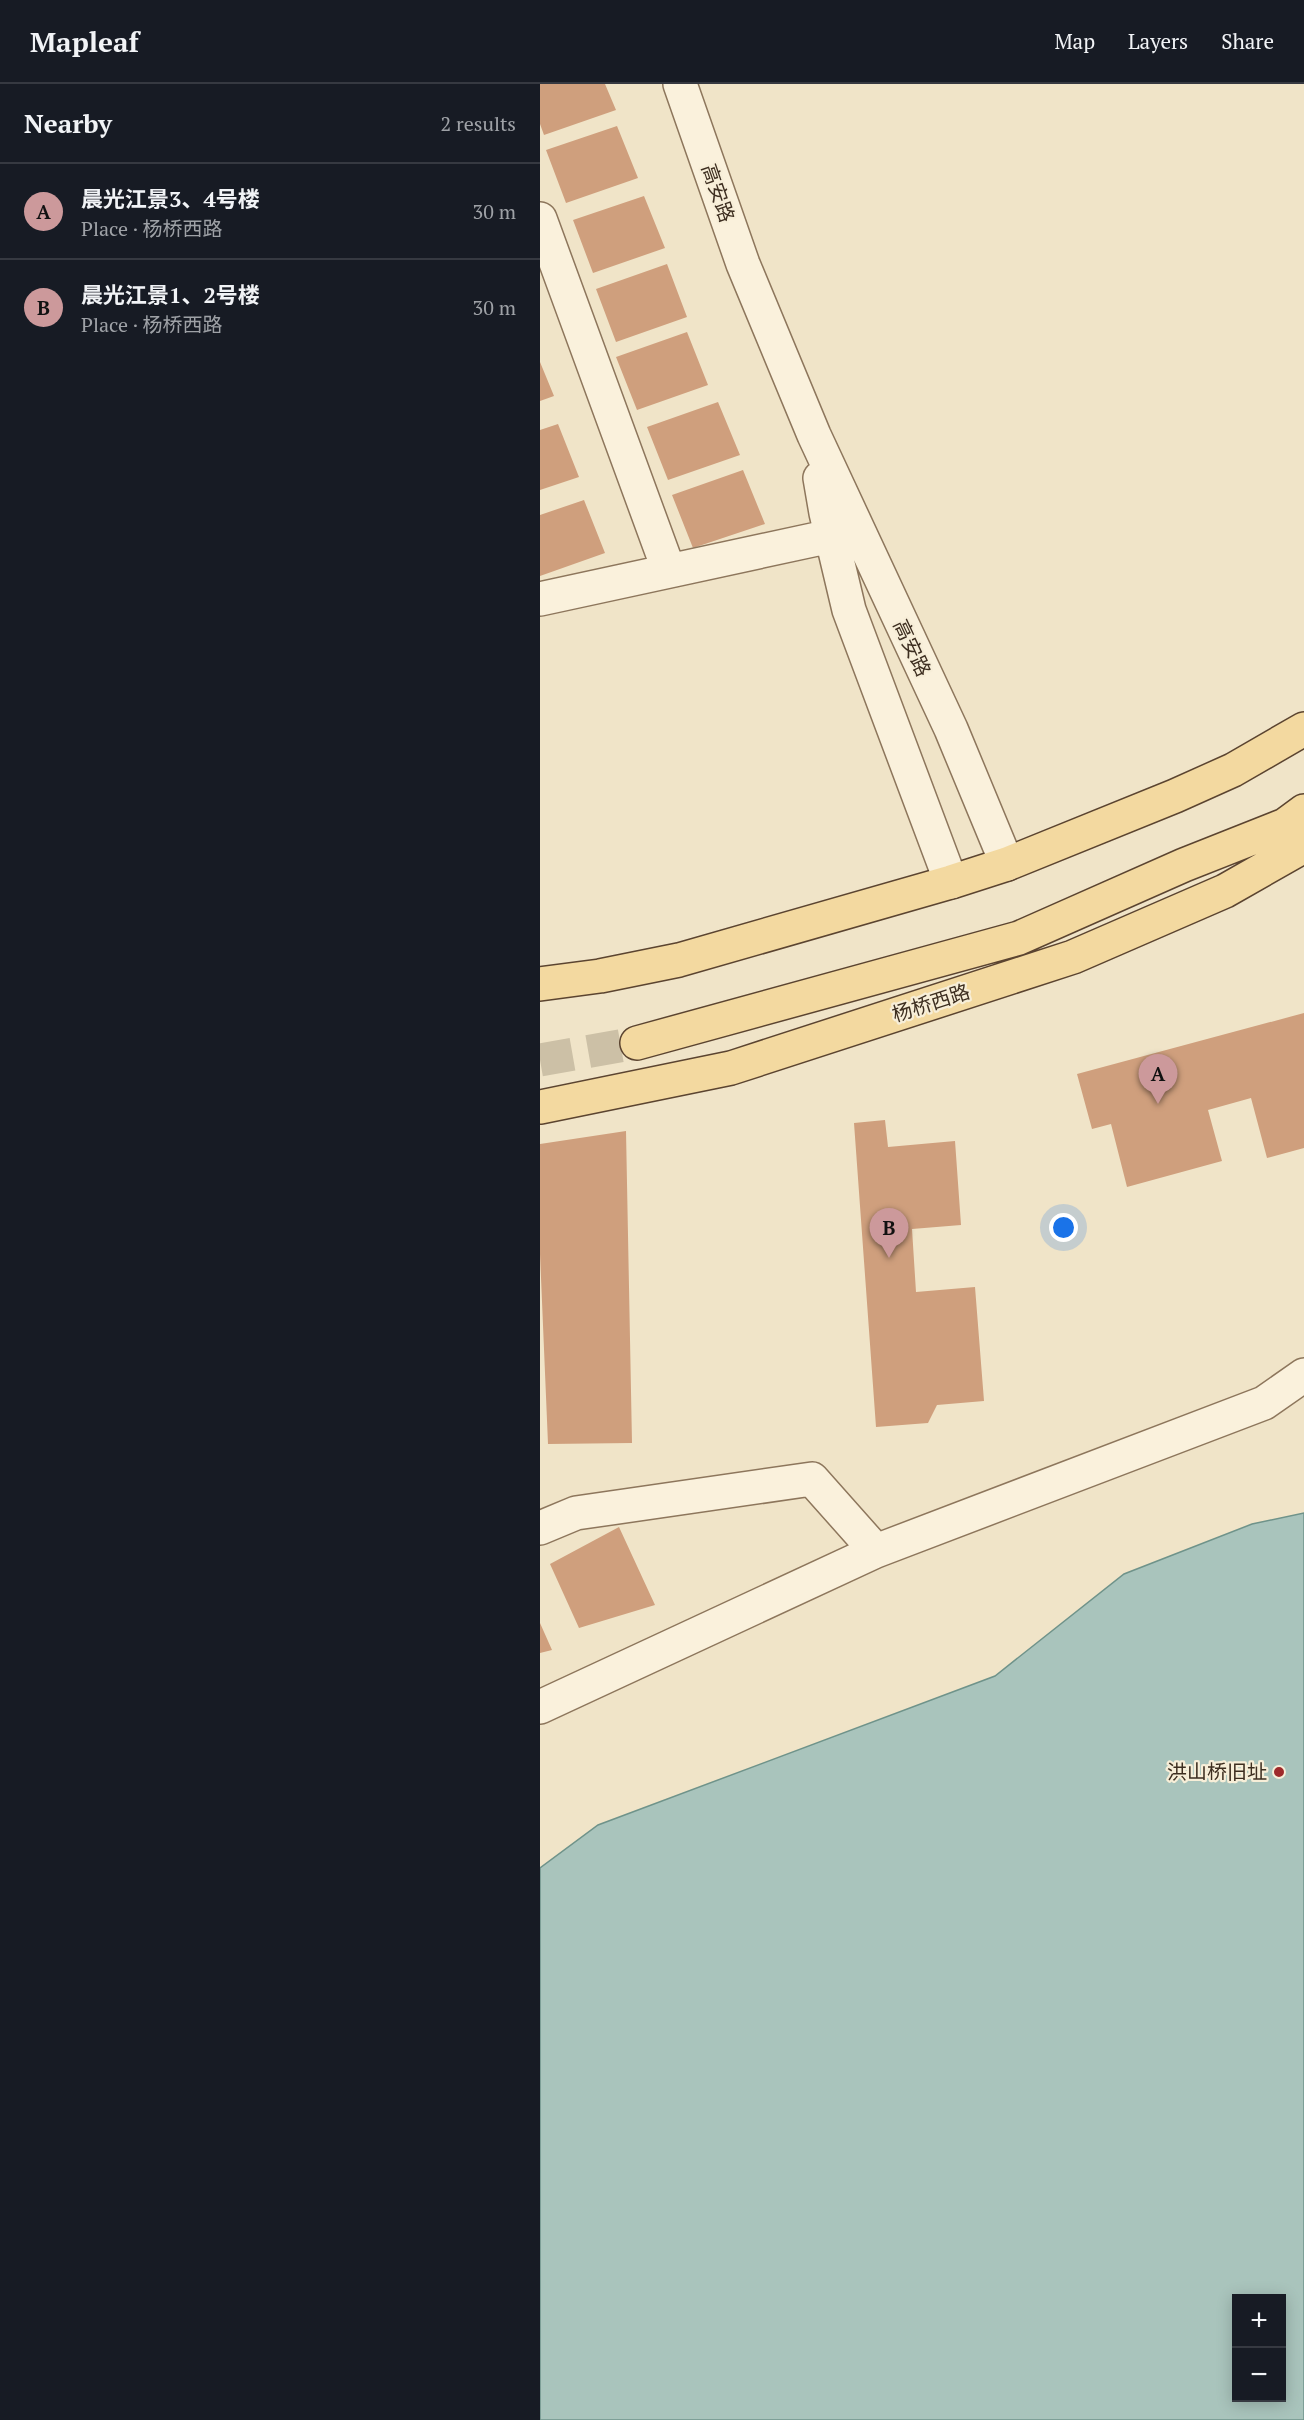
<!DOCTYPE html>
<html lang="en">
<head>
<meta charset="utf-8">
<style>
	body { margin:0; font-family:"PT Serif","Noto Sans SC",serif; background:#20242c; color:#f1f3f6 }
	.controls { position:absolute; right:18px; bottom:18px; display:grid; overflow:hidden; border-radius:0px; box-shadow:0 3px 15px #0003 }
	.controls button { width:54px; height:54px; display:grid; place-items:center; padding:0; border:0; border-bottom:2px solid #363941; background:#171b24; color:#f1f3f6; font:30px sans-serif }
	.you { position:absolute; left:524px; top:1144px; width:21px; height:21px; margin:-15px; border:4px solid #fff; border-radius:50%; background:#1a73e8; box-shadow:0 0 0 9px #1a73e833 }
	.badge { display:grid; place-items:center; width:39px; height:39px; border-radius:50%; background:#cc999b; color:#111; font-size:20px; font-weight:700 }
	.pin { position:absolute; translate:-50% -50px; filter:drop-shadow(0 2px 3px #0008) }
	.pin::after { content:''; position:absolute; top:32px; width:21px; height:18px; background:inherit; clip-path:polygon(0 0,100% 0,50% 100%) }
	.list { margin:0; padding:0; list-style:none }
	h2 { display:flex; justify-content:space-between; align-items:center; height:78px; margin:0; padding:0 24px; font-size:26px }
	h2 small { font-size:20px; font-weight:400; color:#9ea1a6 }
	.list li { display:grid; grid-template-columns:39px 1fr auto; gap:18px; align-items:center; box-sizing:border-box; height:96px; padding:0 24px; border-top:2px solid #363941 }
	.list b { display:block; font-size:22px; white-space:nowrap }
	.list p { margin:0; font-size:20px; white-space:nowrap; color:#9ea1a6 }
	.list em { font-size:20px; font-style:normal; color:#9ea1a6 }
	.map { position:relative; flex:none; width:764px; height:2336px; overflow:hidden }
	header { display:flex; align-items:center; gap:36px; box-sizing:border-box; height:84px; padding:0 30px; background:#171b24; border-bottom:2px solid #363941 }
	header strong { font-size:28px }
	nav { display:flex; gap:33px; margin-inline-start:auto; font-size:21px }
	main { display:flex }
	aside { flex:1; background:#171b24 }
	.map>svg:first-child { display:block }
</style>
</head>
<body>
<header>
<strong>Mapleaf</strong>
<nav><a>Map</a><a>Layers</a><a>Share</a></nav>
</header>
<main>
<aside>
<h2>Nearby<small>2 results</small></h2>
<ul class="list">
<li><span class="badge">A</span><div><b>晨光江景3、4号楼</b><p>Place · 杨桥西路</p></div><em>30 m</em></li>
<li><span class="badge">B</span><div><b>晨光江景1、2号楼</b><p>Place · 杨桥西路</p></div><em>30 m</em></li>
</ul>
</aside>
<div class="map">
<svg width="764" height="2336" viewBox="0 0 764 2336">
	<rect width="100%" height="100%" fill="#f0e4c8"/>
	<!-- water -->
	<path fill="#a9c4bc" stroke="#6f938a" stroke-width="1.5" fill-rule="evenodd" d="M 764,1429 L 764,2336 L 0,2336 L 0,1784 L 58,1741 L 455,1592 L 584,1490 L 712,1440 ZM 696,2214 L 742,2214 L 742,2314 L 696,2314 Z"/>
	<!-- building -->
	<path fill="#cf9f7d" d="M 0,0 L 65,0 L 76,26 L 4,51 L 0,40 Z
		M 77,42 L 98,94 L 26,119 L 6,66 Z
		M 104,112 L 125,164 L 53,189 L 33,136 Z
		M 127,180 L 147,233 L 76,258 L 56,205 Z
		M 147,248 L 168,301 L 97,326 L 76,273 Z
		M 0,278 L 14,312 L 0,317 Z
		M 178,318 L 200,371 L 128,396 L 107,343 Z
		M 18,340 L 39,393 L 0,406 L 0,346 Z
		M 203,386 L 225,440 L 153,464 L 132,411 Z
		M 44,416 L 65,469 L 0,492 L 0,431 Z
		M 764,929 L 764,1064 L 727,1074 L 711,1014 L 668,1026 L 682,1077 L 587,1103 L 571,1040 L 552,1045 L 537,990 Z
		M 345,1036 L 348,1063 L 415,1057 L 421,1141 L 372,1145 L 376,1208 L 435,1203 L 444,1317 L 397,1321 L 388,1339 L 336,1343 L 314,1039 Z
		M 86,1047 L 92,1359 L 8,1360 L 0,1170 L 0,1060 Z
		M 79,1443 L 115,1521 L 39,1544 L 10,1480 Z
		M 0,1539 L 12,1566 L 0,1569 Z"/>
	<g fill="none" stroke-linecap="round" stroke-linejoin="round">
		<!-- major-tunnel -->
		<path stroke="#ccc0a6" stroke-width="33" stroke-dasharray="33 16" stroke-linecap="butt" d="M 0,976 L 97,959"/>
		<defs>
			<path id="minor" d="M 140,0 L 203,180 L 274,351 L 411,645 L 467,780
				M 0,135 L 129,487
				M 280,394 L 286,429 L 309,526 L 411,798
				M 0,515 L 291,452
				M 0,1444 L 36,1429 L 272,1395 L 336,1467
				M 0,1623 L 336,1467 L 724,1319 L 764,1291"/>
			<path id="major" d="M 0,900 L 60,892 L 139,876 L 411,798 L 467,780 L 635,712 L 693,686 L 764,645
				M 97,959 L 479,854 L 644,781 L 745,741 L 764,727
				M 0,1023 L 191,984 L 533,873 L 685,807 L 764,762"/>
		</defs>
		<!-- minor casing -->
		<use href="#minor" stroke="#8d765c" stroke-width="36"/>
		<!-- major casing -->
		<use href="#major" stroke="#5b4430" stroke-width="36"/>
		<!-- minor -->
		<use href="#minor" stroke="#faf1dc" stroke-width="33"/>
		<!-- major -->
		<use href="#major" stroke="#f3d9a0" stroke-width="33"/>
	</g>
	<!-- markers -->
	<circle fill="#9e2a2b" stroke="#f7eed8" stroke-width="2" cx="739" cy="1688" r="6"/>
	<g text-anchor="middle" stroke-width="4.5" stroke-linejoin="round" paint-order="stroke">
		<!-- street labels -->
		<g font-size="20" fill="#3d2e20" stroke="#f7eed8">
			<text transform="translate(178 109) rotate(71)" y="7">高安路</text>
			<text transform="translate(372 564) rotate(65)" y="7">高安路</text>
			<text transform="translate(391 919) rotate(-18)" y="7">杨桥西路</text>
		</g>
		<!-- poi labels -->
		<g font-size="20" fill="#3d2e20" stroke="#f7eed8" text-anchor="end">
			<text x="727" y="1695">洪山桥旧址</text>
		</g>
	</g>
</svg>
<div class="controls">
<button>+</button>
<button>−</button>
</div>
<div class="you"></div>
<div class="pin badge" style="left:618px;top:1020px">A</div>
<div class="pin badge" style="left:349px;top:1174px">B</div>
</div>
</main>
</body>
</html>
